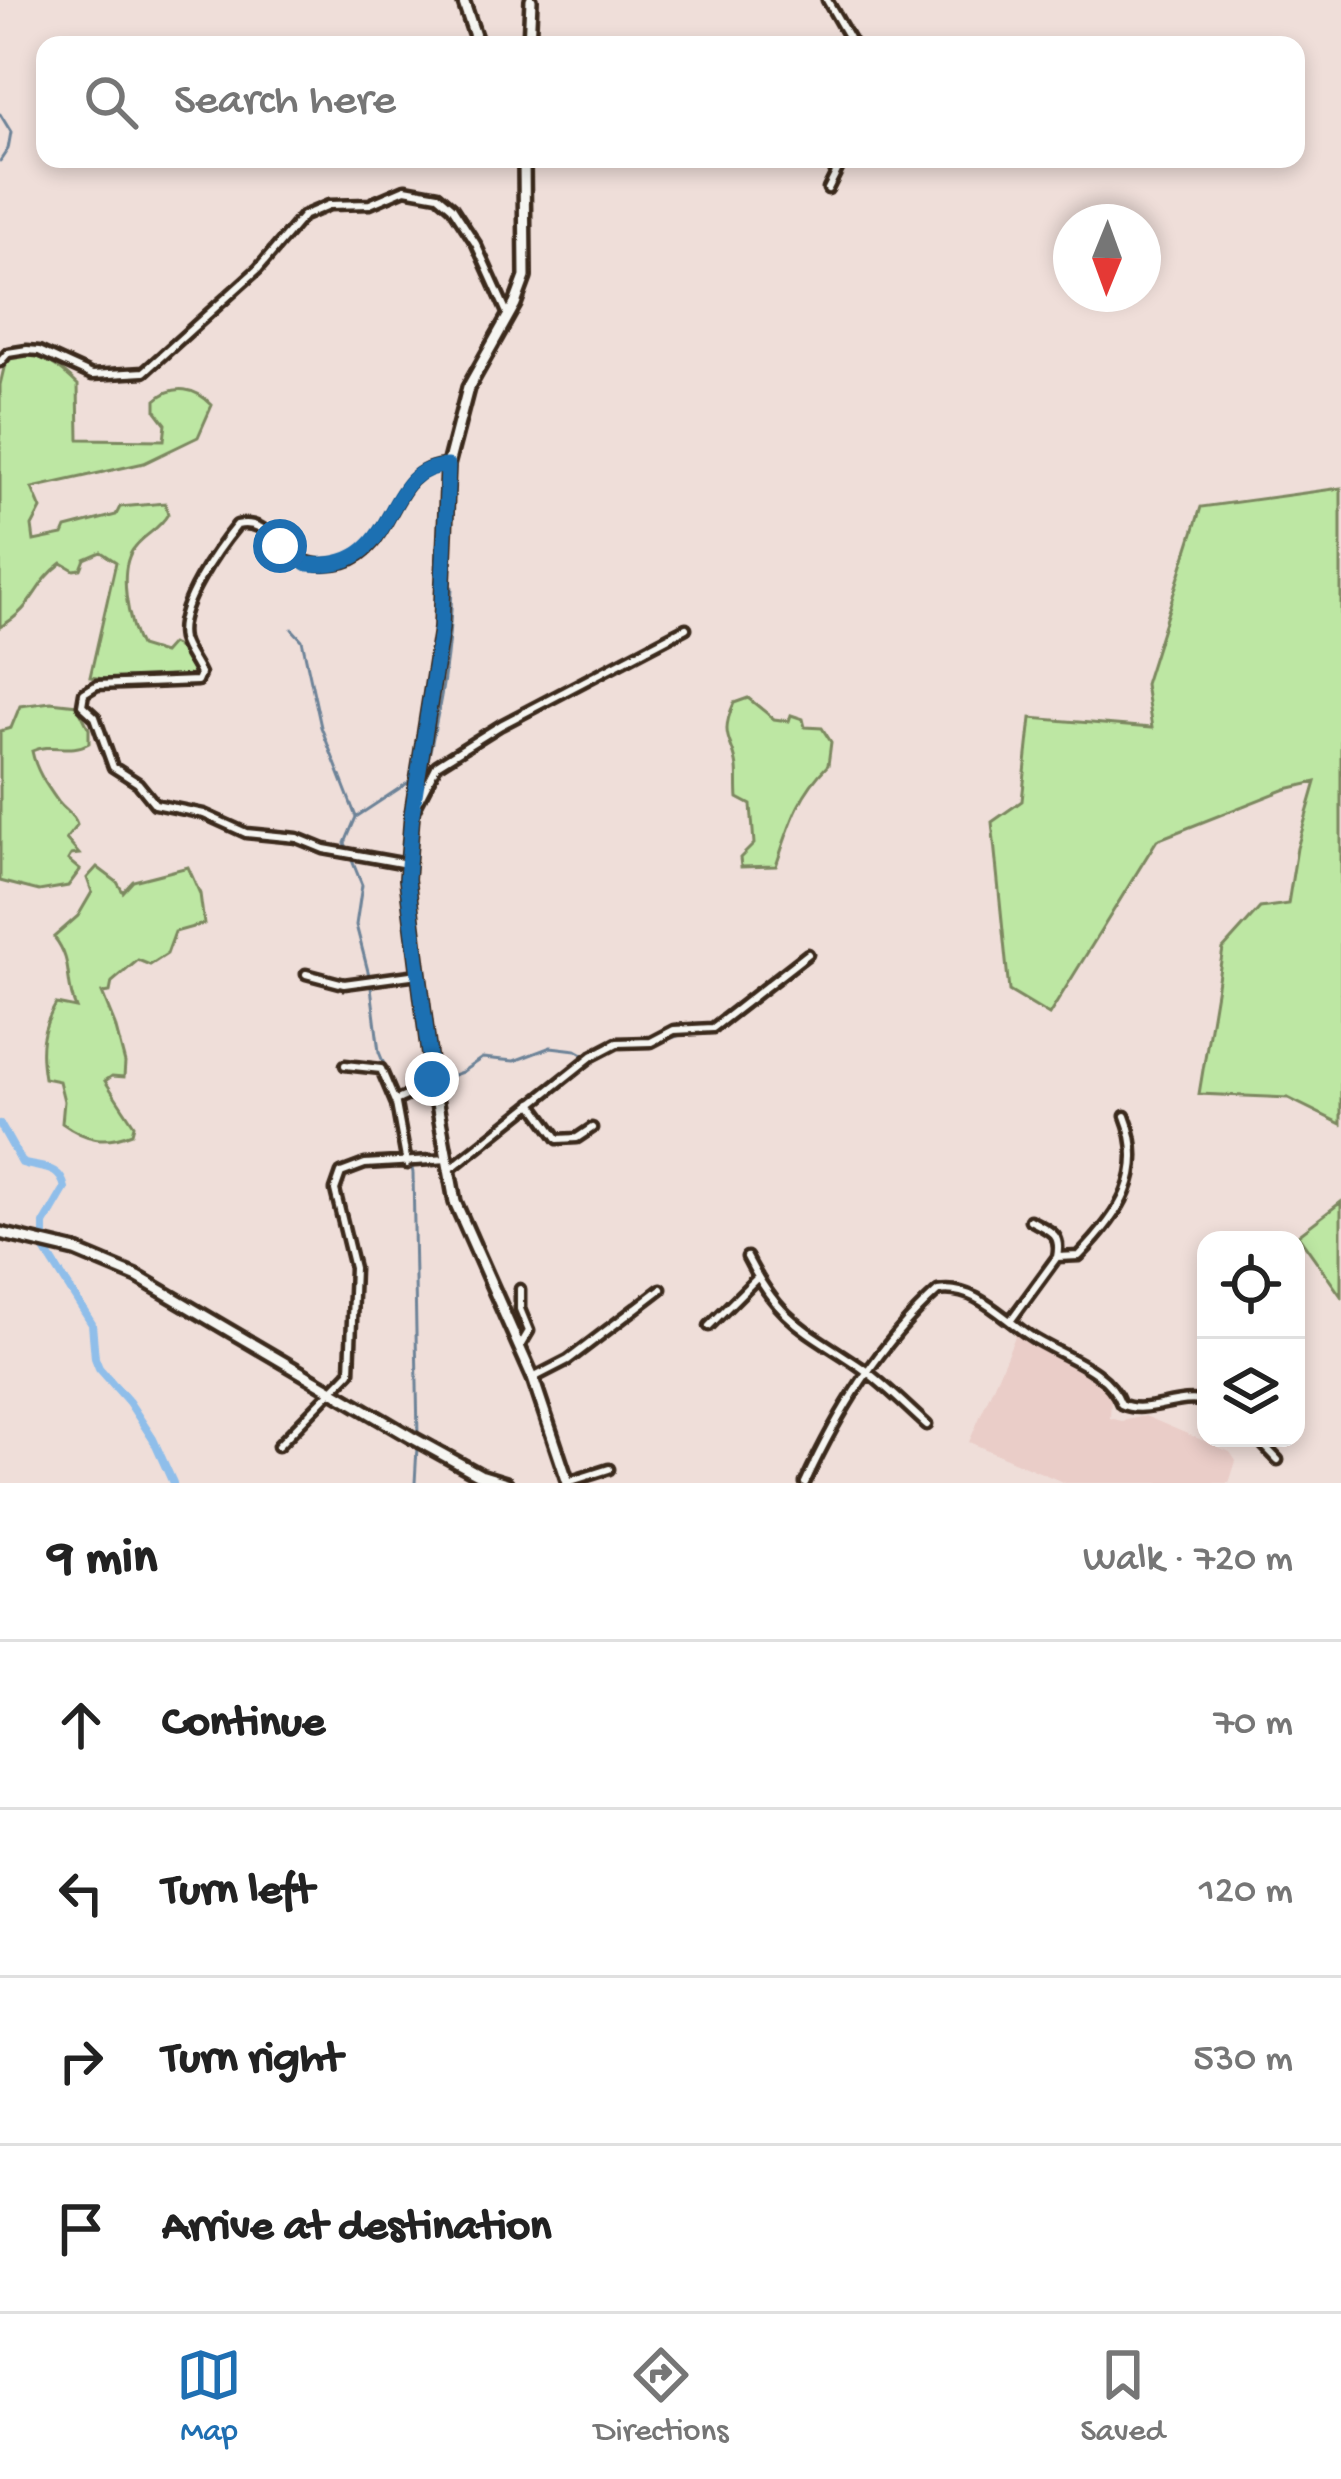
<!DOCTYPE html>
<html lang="en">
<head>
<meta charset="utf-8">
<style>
	body { margin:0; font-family:"Gochi Hand",sans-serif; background:#f2f2f2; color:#222 }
	.controls { position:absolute; right:36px; bottom:36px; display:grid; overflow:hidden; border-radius:24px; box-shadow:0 6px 18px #0003 }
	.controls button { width:108px; height:108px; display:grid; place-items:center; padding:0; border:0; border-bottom:3px solid #e0e0e0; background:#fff; color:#222; font:60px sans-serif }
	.compass { position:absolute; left:1053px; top:204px; width:108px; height:108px; border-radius:50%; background:#fff; box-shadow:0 6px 18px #0003; rotate:181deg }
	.stop { position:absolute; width:36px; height:36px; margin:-27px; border:9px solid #1f6fb2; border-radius:50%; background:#fff }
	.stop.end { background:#1f6fb2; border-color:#fff; box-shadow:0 3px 12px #0008 }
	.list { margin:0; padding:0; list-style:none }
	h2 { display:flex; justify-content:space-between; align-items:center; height:156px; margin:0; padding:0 48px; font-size:51px }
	h2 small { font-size:39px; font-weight:400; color:#767676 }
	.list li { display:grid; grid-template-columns:78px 1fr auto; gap:36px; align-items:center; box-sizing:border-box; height:168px; padding:0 48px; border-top:3px solid #e0e0e0 }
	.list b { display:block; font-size:45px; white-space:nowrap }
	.list em { font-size:39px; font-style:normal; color:#767676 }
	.icon { flex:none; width:66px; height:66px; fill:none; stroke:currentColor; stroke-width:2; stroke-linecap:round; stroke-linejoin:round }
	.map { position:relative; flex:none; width:1341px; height:1483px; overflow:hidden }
	.search { position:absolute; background:#fff; box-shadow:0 6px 18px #0003; left:36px; right:36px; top:36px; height:132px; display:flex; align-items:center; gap:30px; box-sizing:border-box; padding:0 42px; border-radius:24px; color:#767676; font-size:45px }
	.sheet { height:828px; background:#fff }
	nav { display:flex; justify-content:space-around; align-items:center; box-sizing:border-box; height:168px; border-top:3px solid #e0e0e0; background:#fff; font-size:33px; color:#767676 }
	nav a { display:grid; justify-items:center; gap:6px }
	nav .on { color:#1f6fb2 }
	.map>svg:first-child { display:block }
</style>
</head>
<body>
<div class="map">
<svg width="1341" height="1483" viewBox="0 0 1341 1483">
	<rect width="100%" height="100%" fill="#efded9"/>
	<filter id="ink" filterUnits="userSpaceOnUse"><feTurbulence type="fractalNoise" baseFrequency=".00833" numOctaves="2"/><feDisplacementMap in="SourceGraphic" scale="24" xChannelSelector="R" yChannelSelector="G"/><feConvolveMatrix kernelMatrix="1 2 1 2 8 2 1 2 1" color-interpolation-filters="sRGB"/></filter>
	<g filter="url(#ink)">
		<!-- built -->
		<path fill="#eacdc8" d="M 1020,1325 L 1112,1383 L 1110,1418 L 1122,1421 L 1145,1416 L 1230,1452 L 1236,1461 L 1229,1483 L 1065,1483 L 969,1442 Z"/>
		<!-- green -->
		<path fill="#bde7a3" stroke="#7c8860" stroke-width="3" d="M 16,354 C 42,353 60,367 78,385 L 79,439 L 164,440 L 166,424 L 156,411 L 156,400 C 174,383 196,388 212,405 L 198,437 L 144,463 L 32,488 L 41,509 L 32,526 L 34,541 L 63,535 L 66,528 L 116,515 L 120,507 L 165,503 L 168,514 C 159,530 146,533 135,547 C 116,568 129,625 140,646 L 163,653 L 171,644 L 181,649 L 195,672 L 191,677 L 124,682 L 90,677 L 116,562 L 101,552 L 85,559 L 81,569 L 74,570 L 62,563 C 32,585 37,606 0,627 L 0,385 L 5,364 Z
			M 1341,488 L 1341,1124 L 1288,1098 L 1199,1094 L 1223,949 L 1260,908 L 1288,904 L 1297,848 L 1316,782 L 1286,789 L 1157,840 L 1049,1015 L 1009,991 L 992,822 L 1022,801 L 1031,718 L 1152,728 L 1145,684 L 1201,507 Z
			M 748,698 L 774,719 L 789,721 L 791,715 L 803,719 L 805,727 L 822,728 L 831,742 L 828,765 C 797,796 790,825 776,866 L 741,867 L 740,858 L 754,844 L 751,805 L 738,798 C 737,788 738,778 737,768 C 734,740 718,739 734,703 Z
			M 51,702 L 77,705 L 89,729 L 89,743 C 70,754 52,742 32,751 C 36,771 47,786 59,803 C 66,812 73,813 77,825 L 66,839 L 79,854 L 71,855 L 68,860 L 80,870 L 68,886 L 39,891 L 0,881 L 0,731 L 11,728 L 20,706 Z
			M 97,867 L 117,882 L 123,892 L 133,881 L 188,867 L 200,894 L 204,924 L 175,932 L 167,954 L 150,965 L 138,960 L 112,982 L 110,992 L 102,993 L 115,1025 L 125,1063 L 124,1077 L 112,1076 L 105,1081 L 134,1125 L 132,1133 C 104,1144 86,1140 62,1123 L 64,1101 L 59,1081 L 44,1078 C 39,1048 41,1030 56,1004 L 76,1008 C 64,981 74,962 54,937 L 78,916 L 92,892 L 87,878 Z
			M 1341,1202 L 1341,1296 L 1298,1235 Z"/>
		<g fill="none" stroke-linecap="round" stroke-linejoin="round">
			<!-- stream -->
			<path stroke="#6d8398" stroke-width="3" d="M 0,114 L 11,132 L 8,149 L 0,161
				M 292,629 L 302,640 L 321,727 L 356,817
				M 420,775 L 426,769 C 441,703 450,655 452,587
				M 419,1087 L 462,1072 L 482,1058 L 514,1061 L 551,1047 L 576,1050 L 592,1059 L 618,1047 L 649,1046 L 686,1033
				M 398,1098 L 379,1052 L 370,979 L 356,925 L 362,885 L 345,843 L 356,817 L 412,780
				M 405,1136 L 413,1173 L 418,1437
				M 414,1166 L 455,1159 L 524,1106
				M 415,1483 L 417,1447"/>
			<!-- canal -->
			<path stroke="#8fbeea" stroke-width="8" d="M 0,1124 L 22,1163 C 41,1169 60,1165 65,1188 L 44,1224 L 44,1248 L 92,1324 L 95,1358 L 99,1368 L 129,1402 L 153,1439 L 173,1483"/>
			<defs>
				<path id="minor" d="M 827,0 L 853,45
					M 828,189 L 843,159
					M 0,362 L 8,353 L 27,350 L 39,351 L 92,375 L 144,372 L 258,269 L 303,216 L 329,205 L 370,204 L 405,189 L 438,195 L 452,207 L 476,244 L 508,315
					M 415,808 L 437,765 L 501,725 L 686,628
					M 407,864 L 324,849 L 297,838 L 246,833 L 204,814 L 155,804 L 138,783 L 113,767 L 95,717 L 82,705 L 84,693 L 97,685 L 197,681 L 200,674 C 195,662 185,651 182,639 C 175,608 218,548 237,525 C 278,515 281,578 344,562 C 397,548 388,466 448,465
					M 306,974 L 344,984 L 418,974
					M 345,1065 L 381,1069 L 396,1104 L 407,1164
					M 395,1101 L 433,1084
					M 532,1103 L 558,1139 L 577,1138 L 592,1128
					M 449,1170 L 592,1056 L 617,1043 L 651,1042 L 674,1030 L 713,1028 L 808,954
					M 1030,1220 C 1050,1231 1062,1233 1057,1257
					M 747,1257 C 781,1324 805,1329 862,1368 C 885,1385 906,1406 927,1425
					M 1011,1320 L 1057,1257 L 1079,1256 C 1119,1215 1148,1174 1125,1116
					M 709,1326 L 757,1278
					M 519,1348 L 529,1331 L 520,1309 L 520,1289
					M 533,1378 L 568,1360 L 661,1289
					M 1257,1438 L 1278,1460
					M 278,1446 L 350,1372 L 354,1268 L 335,1190 L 341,1173 L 365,1164 L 448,1159
					M 568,1482 L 609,1469
					M 805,1483 C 838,1412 879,1344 938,1291 C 975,1285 1002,1318 1030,1336 C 1060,1356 1108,1368 1121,1404 C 1146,1416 1178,1394 1206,1402"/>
				<path id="tertiary" d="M 0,1233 L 76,1251 L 138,1277 L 411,1437 L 480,1475 L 506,1483"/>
				<path id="secondary" d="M 463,0 L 478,45
					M 529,45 L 531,0
					M 524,159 L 525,277 L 515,304 L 468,388 L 448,465 L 441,629 L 412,814 L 407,879 L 431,1071 L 455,1202 L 533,1378 L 568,1483"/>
			</defs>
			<!-- minor casing -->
			<use href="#minor" stroke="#3b2a1e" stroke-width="15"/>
			<!-- tertiary casing -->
			<use href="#tertiary" stroke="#3b2a1e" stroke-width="18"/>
			<!-- secondary casing -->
			<use href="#secondary" stroke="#3b2a1e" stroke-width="18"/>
			<!-- minor -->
			<use href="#minor" stroke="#f6f6f2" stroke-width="6"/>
			<!-- tertiary -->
			<use href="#tertiary" stroke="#f6f6f2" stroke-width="9"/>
			<!-- secondary -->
			<use href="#secondary" stroke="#f6f6f2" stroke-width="9"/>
		</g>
	</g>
	<g fill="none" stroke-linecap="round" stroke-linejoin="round" filter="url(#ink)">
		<!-- route -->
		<path stroke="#1f6fb2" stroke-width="15" d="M 280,546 L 308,564 C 405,572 377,466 448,466 L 441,629 L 412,814 L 407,879 L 432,1079"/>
	</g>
</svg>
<div class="controls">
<button><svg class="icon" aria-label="locate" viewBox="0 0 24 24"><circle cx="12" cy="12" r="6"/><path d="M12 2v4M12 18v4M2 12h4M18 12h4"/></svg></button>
<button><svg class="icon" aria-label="layers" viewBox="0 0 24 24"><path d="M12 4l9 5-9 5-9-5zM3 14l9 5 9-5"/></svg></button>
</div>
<svg class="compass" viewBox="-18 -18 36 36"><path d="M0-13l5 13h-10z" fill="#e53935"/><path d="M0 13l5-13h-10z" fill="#767676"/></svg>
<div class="stop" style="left:280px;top:546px"></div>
<div class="stop end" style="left:432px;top:1079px"></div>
<div class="search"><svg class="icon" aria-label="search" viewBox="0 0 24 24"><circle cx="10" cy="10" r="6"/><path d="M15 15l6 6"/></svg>Search here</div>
</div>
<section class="sheet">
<h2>9 min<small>Walk · 720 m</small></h2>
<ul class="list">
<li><svg class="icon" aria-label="ahead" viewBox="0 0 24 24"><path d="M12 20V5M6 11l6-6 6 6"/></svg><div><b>Continue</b></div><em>70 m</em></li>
<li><svg class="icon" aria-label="left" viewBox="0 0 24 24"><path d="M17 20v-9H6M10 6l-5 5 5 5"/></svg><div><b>Turn left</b></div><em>120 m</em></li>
<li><svg class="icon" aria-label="right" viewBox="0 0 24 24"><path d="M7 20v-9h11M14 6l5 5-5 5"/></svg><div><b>Turn right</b></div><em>530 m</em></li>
<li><svg class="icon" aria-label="arrive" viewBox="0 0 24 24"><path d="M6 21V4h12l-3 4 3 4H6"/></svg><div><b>Arrive at destination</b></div></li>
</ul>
</section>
<nav>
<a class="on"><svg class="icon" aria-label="map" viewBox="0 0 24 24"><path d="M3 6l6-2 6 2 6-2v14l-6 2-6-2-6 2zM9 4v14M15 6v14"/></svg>Map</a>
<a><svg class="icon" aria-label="directions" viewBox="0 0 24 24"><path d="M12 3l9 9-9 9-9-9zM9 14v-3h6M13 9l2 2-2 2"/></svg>Directions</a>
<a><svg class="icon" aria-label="saved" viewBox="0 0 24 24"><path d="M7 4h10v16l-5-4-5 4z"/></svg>Saved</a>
</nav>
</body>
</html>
